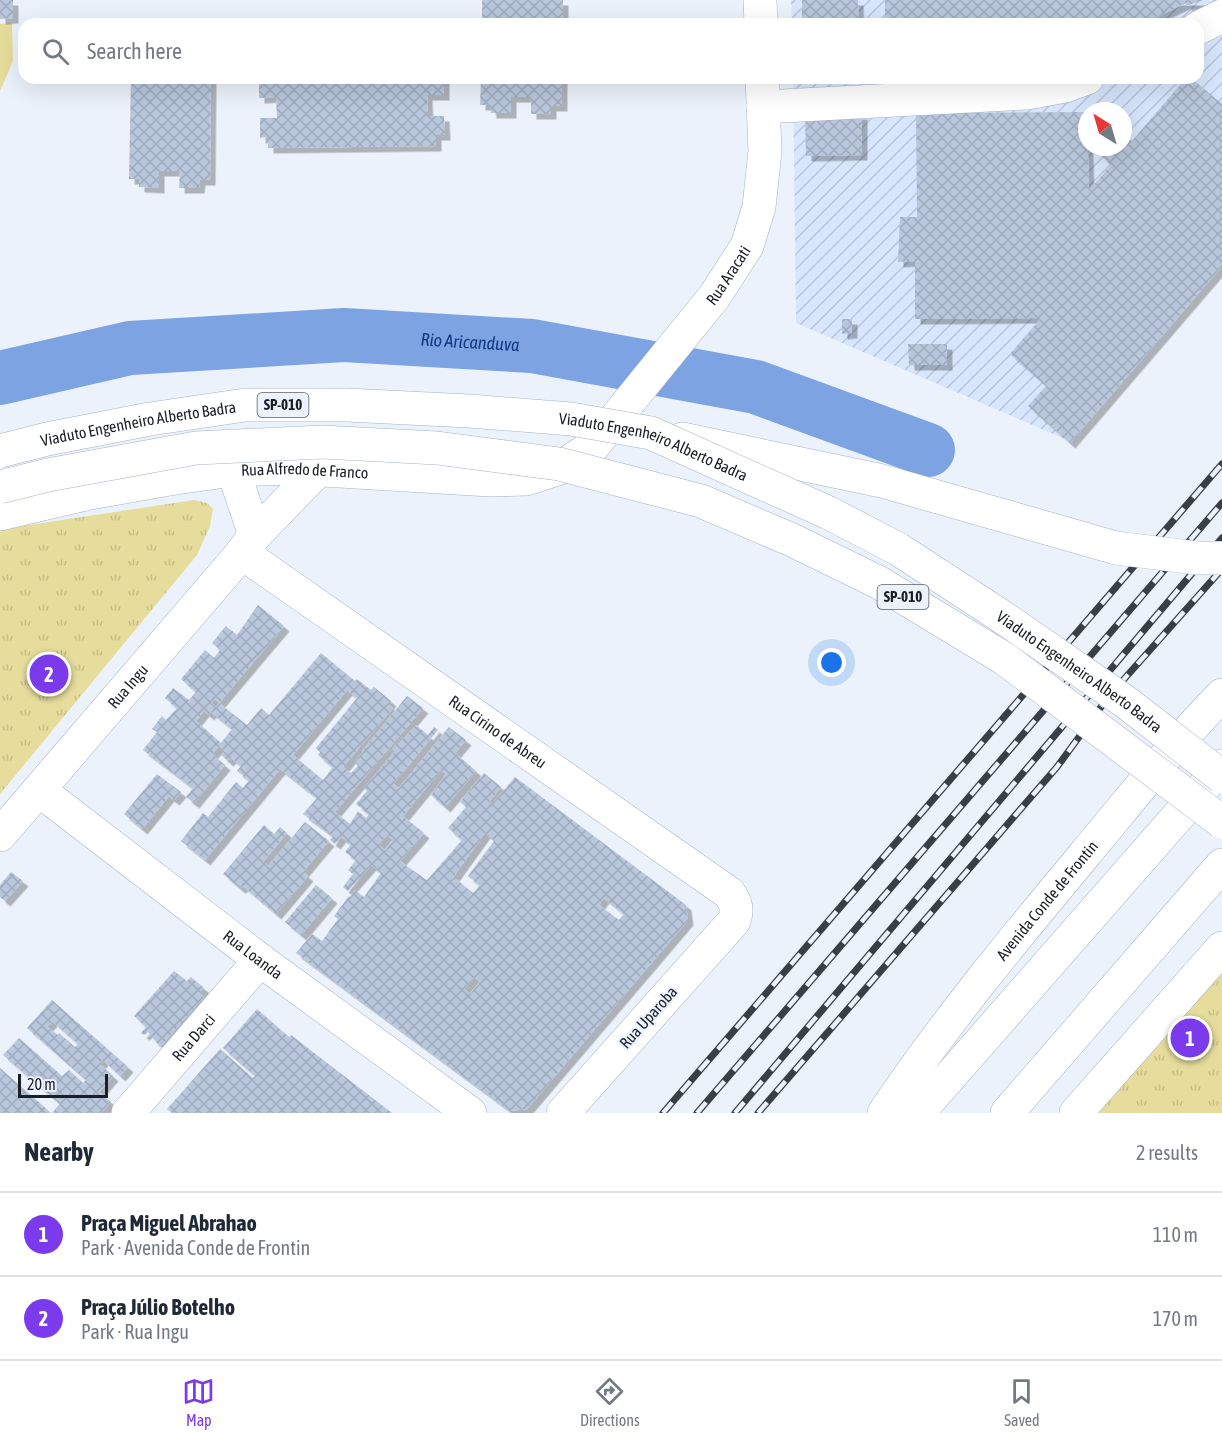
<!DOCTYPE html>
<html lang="en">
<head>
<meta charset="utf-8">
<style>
	body { margin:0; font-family:"Asap Condensed",sans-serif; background:#f6f6f7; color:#1f2937 }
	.compass { position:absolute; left:1078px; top:102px; width:54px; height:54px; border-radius:50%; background:#fff; box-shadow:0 6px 24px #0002; rotate:323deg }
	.scale { position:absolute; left:18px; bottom:15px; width:90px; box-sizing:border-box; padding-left:6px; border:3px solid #1a1f27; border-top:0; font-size:16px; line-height:21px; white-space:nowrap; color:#1a1f27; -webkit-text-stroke:4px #ecf2fb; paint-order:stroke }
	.you { position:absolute; left:832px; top:663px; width:21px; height:21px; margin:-15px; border:4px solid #fff; border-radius:50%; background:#1a73e8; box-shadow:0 0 0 9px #1a73e833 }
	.badge { display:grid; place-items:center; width:39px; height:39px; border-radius:50%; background:#7c3aed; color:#fff; font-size:20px; font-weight:700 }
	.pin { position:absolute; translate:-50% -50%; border:3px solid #fff; box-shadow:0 2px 6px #0006 }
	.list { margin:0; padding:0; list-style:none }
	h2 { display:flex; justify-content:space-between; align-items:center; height:78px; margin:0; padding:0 24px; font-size:26px }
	h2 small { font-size:20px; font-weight:400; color:#747a83 }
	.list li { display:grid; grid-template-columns:39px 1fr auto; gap:18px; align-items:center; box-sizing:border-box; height:84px; padding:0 24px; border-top:2px solid #e0e1e3 }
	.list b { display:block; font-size:22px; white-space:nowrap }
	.list p { margin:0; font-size:20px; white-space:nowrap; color:#747a83 }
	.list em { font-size:20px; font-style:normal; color:#747a83 }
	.icon { flex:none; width:33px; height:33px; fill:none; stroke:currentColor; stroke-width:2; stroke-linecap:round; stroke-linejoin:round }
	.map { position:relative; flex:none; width:1222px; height:1113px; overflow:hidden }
	.search { position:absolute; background:#fff; box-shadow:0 6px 24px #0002; left:18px; right:18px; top:18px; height:66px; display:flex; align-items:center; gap:15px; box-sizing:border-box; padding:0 21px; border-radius:18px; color:#747a83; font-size:22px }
	.sheet { height:246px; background:#fff }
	nav { display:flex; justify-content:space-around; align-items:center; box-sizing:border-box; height:84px; border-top:2px solid #e0e1e3; background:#fff; font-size:16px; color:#747a83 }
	nav a { display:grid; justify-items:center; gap:3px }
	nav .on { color:#7c3aed }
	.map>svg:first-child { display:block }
</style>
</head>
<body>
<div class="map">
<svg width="1222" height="1113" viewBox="0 0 1222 1113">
	<defs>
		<pattern id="industrial-furrows" width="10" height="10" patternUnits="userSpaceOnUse" patternTransform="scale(1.5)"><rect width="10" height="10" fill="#d8e6fd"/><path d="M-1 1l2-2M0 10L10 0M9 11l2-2" fill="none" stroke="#b9c5d9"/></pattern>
		<pattern id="grass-tufts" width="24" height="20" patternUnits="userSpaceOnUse" patternTransform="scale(1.5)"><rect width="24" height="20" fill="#e6dd9c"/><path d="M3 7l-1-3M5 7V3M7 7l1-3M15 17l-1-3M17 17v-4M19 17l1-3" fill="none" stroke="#c5bd86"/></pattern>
		<pattern id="building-cross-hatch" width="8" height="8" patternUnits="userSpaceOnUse" patternTransform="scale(1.5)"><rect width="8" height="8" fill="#b9c7dc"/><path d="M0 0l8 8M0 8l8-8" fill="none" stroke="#9eaabd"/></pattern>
		<filter id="shadow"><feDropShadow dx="5.5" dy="5.5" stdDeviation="0" flood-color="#0004"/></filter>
	</defs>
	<rect width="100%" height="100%" fill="#ecf2fb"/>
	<!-- industrial -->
	<path fill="url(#industrial-furrows)" fill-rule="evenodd" d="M 791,0 L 1222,0 L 1222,265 L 1067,440 L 796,323 L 793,78 L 1198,78 L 1198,24 L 792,24 ZM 1087,111 L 1123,111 L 1123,147 L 1087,147 Z"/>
	<!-- grass -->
	<path fill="url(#grass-tufts)" d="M 194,500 L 207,503 L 213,509 L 210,526 L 197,555 L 0,794 L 0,531 L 22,526 Z
		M 1222,963 L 1222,1113 L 1095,1113 Z"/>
	<!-- garden -->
	<path fill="#e6dd9c" d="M 12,23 L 13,61 L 0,91 L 0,24 Z"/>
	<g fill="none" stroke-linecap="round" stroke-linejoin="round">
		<!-- river -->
		<path stroke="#7da3e2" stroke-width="54" id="s1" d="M 0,378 L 130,348 L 344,335 L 532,346 L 756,387 L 928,450"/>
	</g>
	<!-- building -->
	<path fill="url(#building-cross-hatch)" fill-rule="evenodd" filter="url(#shadow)" d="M 0,0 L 13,0 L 13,18 L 0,19 Z
		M 482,0 L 563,0 L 563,24 L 482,24 Z
		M 802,0 L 858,0 L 859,24 L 802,24 Z
		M 885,0 L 1203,0 L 1186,6 L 1186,3 L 1143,24 L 885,24 Z
		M 131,78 L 211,78 L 210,180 L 200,180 L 199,188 L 179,188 L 180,171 L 159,171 L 159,188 L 139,187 L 139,179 L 129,179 Z
		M 259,78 L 444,78 L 444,95 L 427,95 L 428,116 L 444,116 L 445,135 L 436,135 L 436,146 L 268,148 L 268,137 L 260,138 L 260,118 L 277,118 L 276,97 L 259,98 Z
		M 481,78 L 562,78 L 562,106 L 551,106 L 551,114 L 531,114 L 531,97 L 511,97 L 511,113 L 491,113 L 490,105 L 480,105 Z
		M 1186,78 L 1191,78 L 1222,104 L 1222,266 L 1070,443 L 1028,406 L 1046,386 L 1010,354 L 1041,318 L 915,319 L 915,261 L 898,262 L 900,217 L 917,217 L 916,113 L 1087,112 L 1089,190 L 1111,165 L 1101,156 L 1109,147 L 1123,147 L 1123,134 L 1132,141 Z
		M 862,114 L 862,155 L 806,156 L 805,115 Z
		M 842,319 L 852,319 L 852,333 L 842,334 Z
		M 908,344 L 947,344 L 947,365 L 909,365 Z
		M 258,605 L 284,626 L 219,703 L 215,699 L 211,703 L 216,707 L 219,703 L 247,725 L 261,708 L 269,715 L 321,653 L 355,681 L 357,679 L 371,690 L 374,687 L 391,701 L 388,704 L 393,708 L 343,767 L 351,773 L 358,766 L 354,762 L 363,752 L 362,751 L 407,696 L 423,708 L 335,812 L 350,824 L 358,811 L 366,818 L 369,814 L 356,804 L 367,791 L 364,788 L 395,751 L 392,749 L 401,738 L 403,739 L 416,725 L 428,735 L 434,727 L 438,730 L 393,784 L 399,788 L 449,727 L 466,740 L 455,753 L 476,771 L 445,807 L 431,795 L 446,774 L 441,770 L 403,816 L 424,833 L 400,861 L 408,867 L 427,880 L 462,840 L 448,828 L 466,807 L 460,802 L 484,773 L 501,787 L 489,802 L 492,804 L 515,777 L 686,905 L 688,920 L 527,1109 L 510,1111 L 296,953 L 312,934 L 322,941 L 338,919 L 334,916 L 349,896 L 350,897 L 355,890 L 364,897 L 381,873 L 371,865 L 348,891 L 343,887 L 353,874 L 348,870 L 356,860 L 345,852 L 351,844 L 341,837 L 335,844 L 330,840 L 333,836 L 303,814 L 317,798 L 280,769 L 205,860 L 181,841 L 203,813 L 208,817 L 236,782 L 243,788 L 249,780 L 237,771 L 241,766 L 231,758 L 228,761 L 221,755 L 225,751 L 219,746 L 212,754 L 225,765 L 194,803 L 186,797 L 193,788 L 143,750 L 157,732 L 152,729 L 162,716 L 166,720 L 177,708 L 165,698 L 173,688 L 189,700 L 196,692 L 181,679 L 205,650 L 214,658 L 220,650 L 212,643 L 226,626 L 237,635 ZM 347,690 L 357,698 L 316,748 L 320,752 L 318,755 L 333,767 L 323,780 L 293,755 ZM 204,711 L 209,715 L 211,712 L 232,729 L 221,743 L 196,721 ZM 485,833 L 494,841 L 468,876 L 480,885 L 473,893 L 456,879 L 454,881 L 452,879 ZM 387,835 L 393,840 L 385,850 L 379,845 ZM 604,898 L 624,914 L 619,920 L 599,905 ZM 474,977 L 480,982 L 470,994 L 464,989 Z
		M 157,774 L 181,792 L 174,800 L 169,796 L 142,829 L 124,814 Z
		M 305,822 L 329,841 L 303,872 L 308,876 L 276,914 L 243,886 L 240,888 L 223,874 L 264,825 L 274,834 L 280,827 L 287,833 L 263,862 L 268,866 Z
		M 11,872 L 23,881 L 5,901 L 0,897 L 0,885 Z
		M 316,885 L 332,898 L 301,935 L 285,922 Z
		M 174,971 L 187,981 L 191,977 L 204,988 L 199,993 L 204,997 L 160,1047 L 148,1032 L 144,1035 L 141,1033 L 146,1027 L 134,1016 Z
		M 52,1000 L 128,1067 L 120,1076 L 103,1060 L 100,1064 L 113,1076 L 99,1092 L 111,1102 L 101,1113 L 52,1113 L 60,1104 L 3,1055 L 19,1038 L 62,1076 L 69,1070 L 83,1083 L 86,1080 L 27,1028 ZM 52,1021 L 78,1044 L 75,1047 L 59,1033 L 58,1035 L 47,1027 Z
		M 257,1009 L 289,1037 L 291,1035 L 392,1113 L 223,1113 L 219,1110 L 216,1113 L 172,1113 L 167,1109 L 220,1049 L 253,1078 L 255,1076 L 223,1048 Z
		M 0,1068 L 51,1113 L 0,1113 Z"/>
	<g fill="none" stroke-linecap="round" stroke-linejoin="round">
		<defs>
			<g id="minor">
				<path d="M 760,0 L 761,24"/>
				<path d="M 1198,28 L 1222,16"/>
				<path d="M 763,107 L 1027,93 L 1065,86 L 1087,78"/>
				<path d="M 233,470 L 255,535"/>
				<path id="s2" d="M 0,514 L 90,493 L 175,478 L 233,470 L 290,468 L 490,480 L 526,479 L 560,468 L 593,446 L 714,297 L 747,246 L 759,207 L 765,151 L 762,78"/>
				<path id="s3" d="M 242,553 L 729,893 C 736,903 738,909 734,921 L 563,1113"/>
				<path id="s4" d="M 39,790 L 260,960 L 470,1113"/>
				<path id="s5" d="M 0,835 L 242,553 L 255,535 L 318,470"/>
				<path id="s6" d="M 128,1113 L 260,960"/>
			</g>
			<g id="highway">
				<path d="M 682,439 L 882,481 L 1116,548"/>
				<path id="s7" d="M 884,1113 C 945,1022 1015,938 1085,854 C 1130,800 1173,745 1222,695"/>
				<path d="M 918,1113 L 1222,766"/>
				<path d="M 1007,1113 L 1222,865"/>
				<path d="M 1076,1113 L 1222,948"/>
			</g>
		</defs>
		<!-- minor casing -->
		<use href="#minor" stroke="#a5b2c7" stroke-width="34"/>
		<!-- highway casing -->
		<use href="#highway" stroke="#a5b2c7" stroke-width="34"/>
		<!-- minor -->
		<use href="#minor" stroke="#fff" stroke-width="33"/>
		<!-- highway -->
		<use href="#highway" stroke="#fff" stroke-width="33"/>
		<defs>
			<path id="rail" d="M 663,1113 L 1222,464
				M 697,1113 L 1222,503
				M 735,1113 L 1222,538
				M 758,1113 L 1057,767 L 1109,696 L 1222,569"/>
		</defs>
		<!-- rail casing -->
		<use href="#rail" stroke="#393f47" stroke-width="7"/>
		<!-- rail -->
		<use href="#rail" stroke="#ecf2fb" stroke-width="4.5" stroke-dasharray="14" stroke-linecap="butt"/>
		<defs>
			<g id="highway-bridge">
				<path id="s8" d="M 0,451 L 47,439 L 150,419 L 245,405 L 347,405 L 469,411 L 571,419 L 651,433 L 829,513 L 898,549 L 998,614 L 1127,703 L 1222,777"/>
				<path d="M 0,487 L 48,475 L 196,448 L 322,442 L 437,448 L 559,464 L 701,501 L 792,540 L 878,582 L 1005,659 L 1222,822"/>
				<path d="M 1116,548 L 1197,558 L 1222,558"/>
			</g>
		</defs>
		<!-- highway-bridge casing -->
		<use href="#highway-bridge" stroke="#a5b2c7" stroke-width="34" stroke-linecap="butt"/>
		<!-- highway-bridge -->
		<use href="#highway-bridge" stroke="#fff" stroke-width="33"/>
	</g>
	<g text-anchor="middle" stroke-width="4.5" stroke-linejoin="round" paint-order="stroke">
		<!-- shield labels -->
		<g fill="#ecf2fb" stroke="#595e67" stroke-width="1.5">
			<rect x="257.5" y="393" width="51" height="24" rx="4.5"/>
			<rect x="877.5" y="585" width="51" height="24" rx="4.5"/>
		</g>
		<g font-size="15" font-weight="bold" fill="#1a1f27">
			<text x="283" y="410">SP-010</text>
			<text x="903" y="602">SP-010</text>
		</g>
		<!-- street labels -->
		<g font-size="16" fill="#1a1f27" stroke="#ecf2fb">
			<text dy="6" stroke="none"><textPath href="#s2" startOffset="824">Rua Aracati</textPath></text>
			<text dy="6" stroke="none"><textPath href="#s8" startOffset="141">Viaduto Engenheiro Alberto Badra</textPath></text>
			<text dy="6" stroke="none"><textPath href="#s8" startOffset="663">Viaduto Engenheiro Alberto Badra</textPath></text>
			<text dy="6" stroke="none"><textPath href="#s2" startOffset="309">Rua Alfredo de Franco</textPath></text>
			<text dy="6" stroke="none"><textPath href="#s8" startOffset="1149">Viaduto Engenheiro Alberto Badra</textPath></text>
			<text dy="6" stroke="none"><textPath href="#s5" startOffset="196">Rua Ingu</textPath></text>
			<text dy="6" stroke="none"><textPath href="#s3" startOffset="312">Rua Cirino de Abreu</textPath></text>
			<text dy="6" stroke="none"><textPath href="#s7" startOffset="268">Avenida Conde de Frontin</textPath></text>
			<text dy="6" stroke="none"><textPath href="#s4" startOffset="270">Rua Loanda</textPath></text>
			<text transform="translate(648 1017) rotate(-48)" y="6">Rua Uparoba</text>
			<text dy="6" stroke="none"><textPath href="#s6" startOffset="100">Rua Darci</textPath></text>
		</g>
		<!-- water labels -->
		<g font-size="18" font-style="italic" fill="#0e3a82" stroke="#ecf2fb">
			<text dy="6" stroke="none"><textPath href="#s1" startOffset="474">Rio Aricanduva</textPath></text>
		</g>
	</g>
</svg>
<svg class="compass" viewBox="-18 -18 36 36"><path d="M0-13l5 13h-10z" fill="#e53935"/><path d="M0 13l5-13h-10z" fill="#747a83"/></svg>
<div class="scale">20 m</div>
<div class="you"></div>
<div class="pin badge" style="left:1190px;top:1038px">1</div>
<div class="pin badge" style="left:49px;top:674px">2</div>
<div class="search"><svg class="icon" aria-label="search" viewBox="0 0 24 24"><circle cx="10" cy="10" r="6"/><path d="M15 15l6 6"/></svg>Search here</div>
</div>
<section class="sheet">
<h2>Nearby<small>2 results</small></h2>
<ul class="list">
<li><span class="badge">1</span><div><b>Praça Miguel Abrahao</b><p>Park · Avenida Conde de Frontin</p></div><em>110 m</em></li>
<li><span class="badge">2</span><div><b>Praça Júlio Botelho</b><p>Park · Rua Ingu</p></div><em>170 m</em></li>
</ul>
</section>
<nav>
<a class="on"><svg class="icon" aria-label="map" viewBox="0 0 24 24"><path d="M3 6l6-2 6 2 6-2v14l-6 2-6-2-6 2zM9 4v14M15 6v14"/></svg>Map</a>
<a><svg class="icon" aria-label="directions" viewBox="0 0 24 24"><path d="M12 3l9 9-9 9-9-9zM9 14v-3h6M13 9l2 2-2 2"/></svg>Directions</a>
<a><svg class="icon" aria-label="saved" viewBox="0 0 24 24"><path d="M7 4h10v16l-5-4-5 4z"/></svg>Saved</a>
</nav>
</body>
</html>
